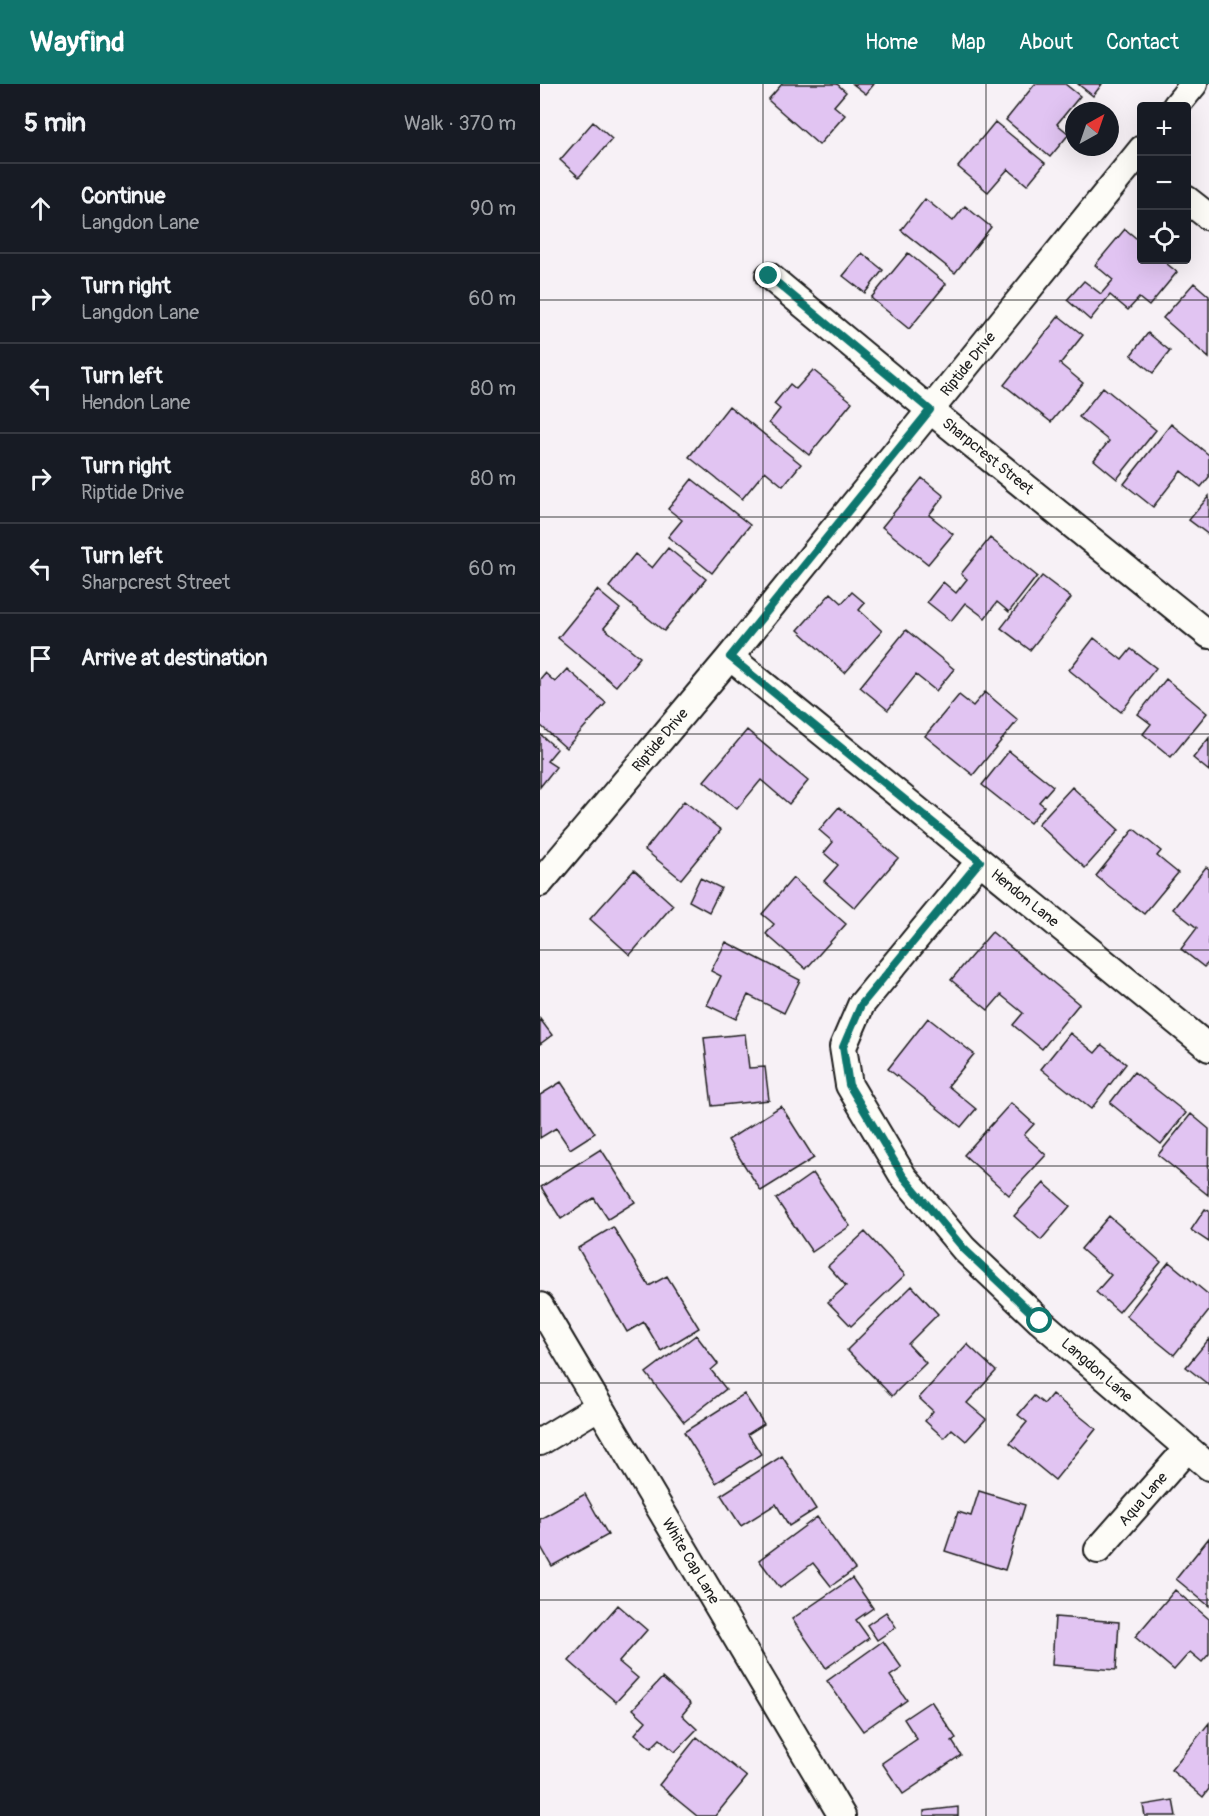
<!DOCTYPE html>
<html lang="en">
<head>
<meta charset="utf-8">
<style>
	body { margin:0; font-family:Pangolin,sans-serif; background:#20242c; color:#f1f3f6 }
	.controls { position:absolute; right:18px; top:18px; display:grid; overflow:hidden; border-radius:6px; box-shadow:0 6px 24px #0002 }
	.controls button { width:54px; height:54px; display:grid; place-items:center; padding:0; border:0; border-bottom:2px solid #363941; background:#171b24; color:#f1f3f6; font:30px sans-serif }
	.compass { position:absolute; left:525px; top:18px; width:54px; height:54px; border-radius:50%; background:#171b24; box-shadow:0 6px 24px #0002; rotate:40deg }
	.stop { position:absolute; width:18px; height:18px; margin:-14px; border:4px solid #0f766e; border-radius:50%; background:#fff }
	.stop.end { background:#0f766e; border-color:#fff; box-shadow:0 2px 6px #0008 }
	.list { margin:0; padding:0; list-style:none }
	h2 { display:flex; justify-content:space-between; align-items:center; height:78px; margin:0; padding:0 24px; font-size:26px }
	h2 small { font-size:20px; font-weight:400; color:#9ea1a6 }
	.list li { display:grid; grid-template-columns:39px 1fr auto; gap:18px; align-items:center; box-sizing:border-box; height:90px; padding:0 24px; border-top:2px solid #363941 }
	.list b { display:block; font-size:22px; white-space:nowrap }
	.list p { margin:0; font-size:20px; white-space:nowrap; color:#9ea1a6 }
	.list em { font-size:20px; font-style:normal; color:#9ea1a6 }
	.icon { flex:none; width:33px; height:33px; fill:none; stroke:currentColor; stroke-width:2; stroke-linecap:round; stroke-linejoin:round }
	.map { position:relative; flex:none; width:669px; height:1732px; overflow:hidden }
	header { display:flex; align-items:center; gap:36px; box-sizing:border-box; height:84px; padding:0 30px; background:#0f766e; color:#fff }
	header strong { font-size:28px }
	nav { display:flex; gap:33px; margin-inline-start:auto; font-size:21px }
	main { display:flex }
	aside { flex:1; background:#171b24 }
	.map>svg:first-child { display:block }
</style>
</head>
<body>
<header>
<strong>Wayfind</strong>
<nav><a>Home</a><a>Map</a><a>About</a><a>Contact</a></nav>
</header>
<main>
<aside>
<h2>5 min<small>Walk · 370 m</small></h2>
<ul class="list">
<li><svg class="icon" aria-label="ahead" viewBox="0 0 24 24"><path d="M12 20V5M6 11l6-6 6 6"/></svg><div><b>Continue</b><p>Langdon Lane</p></div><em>90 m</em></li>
<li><svg class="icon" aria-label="right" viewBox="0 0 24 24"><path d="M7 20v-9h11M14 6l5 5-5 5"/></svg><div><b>Turn right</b><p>Langdon Lane</p></div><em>60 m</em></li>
<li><svg class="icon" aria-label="left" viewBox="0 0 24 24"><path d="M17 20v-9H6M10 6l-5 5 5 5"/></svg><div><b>Turn left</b><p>Hendon Lane</p></div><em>80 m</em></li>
<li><svg class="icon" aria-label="right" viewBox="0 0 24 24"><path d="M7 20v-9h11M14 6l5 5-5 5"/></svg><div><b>Turn right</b><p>Riptide Drive</p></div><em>80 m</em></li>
<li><svg class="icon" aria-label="left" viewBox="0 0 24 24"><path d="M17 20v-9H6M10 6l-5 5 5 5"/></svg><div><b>Turn left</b><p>Sharpcrest Street</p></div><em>60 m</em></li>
<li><svg class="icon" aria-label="arrive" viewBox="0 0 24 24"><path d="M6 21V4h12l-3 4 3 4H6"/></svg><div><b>Arrive at destination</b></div></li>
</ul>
</aside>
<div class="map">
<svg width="669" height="1732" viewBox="0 0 669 1732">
	<rect width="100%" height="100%" fill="#f7f1f6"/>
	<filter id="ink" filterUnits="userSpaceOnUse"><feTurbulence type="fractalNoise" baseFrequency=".0167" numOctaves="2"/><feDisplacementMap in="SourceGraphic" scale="12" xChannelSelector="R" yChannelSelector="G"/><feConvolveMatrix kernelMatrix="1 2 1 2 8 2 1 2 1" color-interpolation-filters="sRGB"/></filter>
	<g filter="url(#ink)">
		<!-- building -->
		<path fill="#e1c4f2" stroke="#1c1c1c" stroke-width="1.5" d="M 242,0 L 297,0 L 306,8 L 294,22 L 305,31 L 279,61 L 228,16 Z
			M 313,0 L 334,0 L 326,10 Z
			M 495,0 L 525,0 L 540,12 L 517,40 L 529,50 L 510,73 L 466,36 Z
			M 538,0 L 562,0 L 553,12 Z
			M 53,38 L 72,55 L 39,93 L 20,76 Z
			M 455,38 L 505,79 L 487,101 L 468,85 L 448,108 L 418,83 Z
			M 385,115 L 413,137 L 425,122 L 451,143 L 415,189 L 361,146 Z
			M 585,145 L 602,159 L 602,176 L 622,176 L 637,188 L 609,222 L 599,214 L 588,226 L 570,211 L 550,236 L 527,216 L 544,197 L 561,210 L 573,196 L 555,181 Z
			M 322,169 L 343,186 L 325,209 L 303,192 Z
			M 368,169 L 406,200 L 369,245 L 331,214 Z
			M 654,199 L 669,212 L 669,274 L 623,234 Z
			M 519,232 L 543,251 L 520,280 L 543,299 L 511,338 L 464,301 Z
			M 608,249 L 630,267 L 613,289 L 591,271 Z
			M 273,286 L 312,318 L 269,371 L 229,339 L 240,325 L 234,320 L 250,300 L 256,305 Z
			M 563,303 L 616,346 L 577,395 L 554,376 L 569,357 L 539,333 Z
			M 189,322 L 261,380 L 243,402 L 225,387 L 202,415 L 149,373 Z
			M 631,340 L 669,371 L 669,393 L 661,403 L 641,387 L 613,423 L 584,400 Z
			M 382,394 L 404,412 L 389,431 L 413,450 L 388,480 L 342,443 Z
			M 152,395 L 210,441 L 172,489 L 128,453 L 142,436 L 128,425 Z
			M 669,412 L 669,451 L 649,436 Z
			M 450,454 L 497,492 L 469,528 L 457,518 L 445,534 L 425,519 L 411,537 L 387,518 L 403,498 L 416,509 L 427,495 L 421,490 Z
			M 128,464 L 166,495 L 124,547 L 69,503 L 95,470 L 112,484 Z
			M 502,492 L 531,514 L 490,566 L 461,544 Z
			M 57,506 L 80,525 L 64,544 L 100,573 L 76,602 L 18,554 Z
			M 312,508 L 325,519 L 319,526 L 342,547 L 305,589 L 258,546 L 291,509 L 302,519 Z
			M 366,546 L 414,585 L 396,607 L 376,591 L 348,626 L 320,603 Z
			M 554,554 L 582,576 L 591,565 L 616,584 L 581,628 L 529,586 Z
			M 27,585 L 66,619 L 26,664 L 0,641 L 0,595 L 5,589 L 15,598 Z
			M 626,595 L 667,629 L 631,673 L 603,650 L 611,640 L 598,630 Z
			M 445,608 L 478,636 L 433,691 L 385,652 L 419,611 L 433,622 Z
			M 207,646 L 268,697 L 249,720 L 221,696 L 197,725 L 164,697 Z
			M 0,650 L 17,665 L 7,677 L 16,683 L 0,703 Z
			M 669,654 L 669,687 L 653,674 Z
			M 469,667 L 513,702 L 499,718 L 504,722 L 490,739 L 442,701 Z
			M 532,703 L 579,746 L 545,784 L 498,740 Z
			M 144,717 L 181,746 L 141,795 L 105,766 Z
			M 299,723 L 358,774 L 315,824 L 284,797 L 298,781 L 284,769 L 293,758 L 279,746 Z
			M 594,745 L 621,767 L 617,772 L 638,789 L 604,830 L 556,792 Z
			M 666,783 L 669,785 L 669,878 L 664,883 L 641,865 L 657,844 L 633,825 Z
			M 94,786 L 133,821 L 90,871 L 50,835 Z
			M 160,794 L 181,804 L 169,828 L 149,817 Z
			M 253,794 L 306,840 L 266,885 L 226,850 L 234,840 L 222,830 Z
			M 452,848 L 539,920 L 502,965 L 473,941 L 483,929 L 461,911 L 448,926 L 411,896 Z
			M 186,858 L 260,896 L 244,929 L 208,911 L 196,935 L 167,921 L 181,892 L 171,887 Z
			M 388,934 L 434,970 L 408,1002 L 436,1025 L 421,1043 L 348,985 Z
			M 0,935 L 12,951 L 0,960 Z
			M 530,949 L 555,969 L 562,961 L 586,980 L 551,1025 L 501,985 Z
			M 205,950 L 209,984 L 225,983 L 229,1016 L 172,1022 L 164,954 Z
			M 594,988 L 646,1029 L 621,1060 L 570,1019 Z
			M 21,998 L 55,1049 L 30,1065 L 16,1044 L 0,1054 L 0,1011 Z
			M 471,1019 L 494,1040 L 484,1051 L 506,1071 L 469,1111 L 424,1071 Z
			M 241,1022 L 274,1074 L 221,1107 L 188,1056 Z
			M 651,1030 L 669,1045 L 668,1111 L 618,1071 Z
			M 61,1065 L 95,1118 L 68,1135 L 54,1114 L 21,1135 L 1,1103 Z
			M 273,1089 L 310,1142 L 272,1168 L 236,1115 Z
			M 504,1099 L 530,1122 L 501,1156 L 474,1132 Z
			M 665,1125 L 669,1127 L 669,1158 L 651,1146 Z
			M 569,1132 L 621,1178 L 579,1228 L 556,1208 L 571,1191 L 541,1165 Z
			M 73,1143 L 109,1202 L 127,1192 L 159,1244 L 121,1267 L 104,1238 L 87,1248 L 38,1164 Z
			M 325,1148 L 365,1191 L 311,1242 L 288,1218 L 306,1202 L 288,1182 Z
			M 629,1178 L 669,1211 L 669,1227 L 634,1271 L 586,1232 Z
			M 372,1202 L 398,1230 L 368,1260 L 386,1279 L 352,1312 L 307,1266 Z
			M 156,1251 L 178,1280 L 171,1286 L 186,1305 L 144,1338 L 106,1289 Z
			M 669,1255 L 669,1301 L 646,1283 Z
			M 427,1260 L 456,1287 L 427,1319 L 446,1335 L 426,1357 L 412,1345 L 404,1354 L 385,1337 L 393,1327 L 379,1314 Z
			M 204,1310 L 224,1340 L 208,1350 L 221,1370 L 176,1399 L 144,1348 Z
			M 512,1310 L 556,1345 L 515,1396 L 470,1359 L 487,1338 L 478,1331 L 494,1312 L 504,1320 Z
			M 242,1372 L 276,1425 L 249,1442 L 236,1420 L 201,1442 L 181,1411 Z
			M 439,1407 L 485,1421 L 465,1486 L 405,1467 L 418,1428 L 431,1432 Z
			M 45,1410 L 68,1451 L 12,1482 L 0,1461 L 0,1435 Z
			M 277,1433 L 315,1485 L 291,1502 L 273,1479 L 240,1504 L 219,1476 Z
			M 669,1454 L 669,1522 L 636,1495 Z
			M 312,1494 L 333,1524 L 316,1536 L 329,1554 L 286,1584 L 252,1535 Z
			M 635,1506 L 669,1535 L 669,1570 L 662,1578 L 650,1568 L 634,1586 L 595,1553 Z
			M 78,1521 L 107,1546 L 79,1578 L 98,1594 L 76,1618 L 29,1577 Z
			M 346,1528 L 356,1543 L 337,1556 L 327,1541 Z
			M 515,1533 L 579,1538 L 576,1586 L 512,1581 Z
			M 343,1557 L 362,1584 L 350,1592 L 367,1616 L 323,1647 L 287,1597 Z
			M 122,1594 L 151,1620 L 142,1631 L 157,1645 L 135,1668 L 120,1655 L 111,1664 L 95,1650 L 106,1637 L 93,1625 Z
			M 391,1617 L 416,1654 L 412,1657 L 421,1671 L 363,1710 L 342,1679 L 377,1655 L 364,1635 Z
			M 669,1639 L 669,1705 L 663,1713 L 631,1686 Z
			M 157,1653 L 207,1693 L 175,1732 L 157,1732 L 119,1701 Z
			M 633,1716 L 636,1732 L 605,1732 L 603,1721 Z
			M 418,1723 L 418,1732 L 384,1732 L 384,1727 Z"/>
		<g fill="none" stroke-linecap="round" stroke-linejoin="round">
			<defs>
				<path id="minor" d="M 636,22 L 654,0
					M 646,115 L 669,133
					M 229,192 L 390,326 L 669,551
					M 190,573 L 669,964
					M 440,777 L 321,921 L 303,963 L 309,1001 L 363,1092 L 424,1165 L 500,1237 L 669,1383
					M 0,799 L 190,573 L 602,65
					M 0,1222 L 302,1732
					M 0,1358 L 58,1323
					M 558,1466 L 647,1365"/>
			</defs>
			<!-- minor casing -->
			<use href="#minor" stroke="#1c1c1c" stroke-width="30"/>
			<!-- minor -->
			<use href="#minor" stroke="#fdfcf7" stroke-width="26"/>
		</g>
	</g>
	<g fill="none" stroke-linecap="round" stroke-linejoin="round" filter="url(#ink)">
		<!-- route -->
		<path stroke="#0f766e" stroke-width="8" d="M 229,192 L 390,326 L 190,573 L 440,777 L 321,921 L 303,963 L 309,1001 L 363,1092 L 424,1165 L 500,1237"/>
	</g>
	<!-- grid -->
	<path fill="none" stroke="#1c1c1c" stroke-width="1.5" stroke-opacity="0.55" d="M 223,0 L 223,1732M 446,0 L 446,1732M 0,216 L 669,216M 0,433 L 669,433M 0,650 L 669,650M 0,866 L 669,866M 0,1082 L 669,1082M 0,1299 L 669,1299M 0,1516 L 669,1516"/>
	<g text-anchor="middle" stroke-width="4.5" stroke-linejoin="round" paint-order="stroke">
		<!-- street labels -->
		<g font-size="15" fill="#1c1c1c" stroke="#fdfcf7">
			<text transform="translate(428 280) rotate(-51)" y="5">Riptide Drive</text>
			<text transform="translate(448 372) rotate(39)" y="5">Sharpcrest Street</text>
			<text transform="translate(120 656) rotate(-50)" y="5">Riptide Drive</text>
			<text transform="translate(485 814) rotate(39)" y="5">Hendon Lane</text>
			<text transform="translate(557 1286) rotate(41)" y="5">Langdon Lane</text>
			<text transform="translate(603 1415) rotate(-49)" y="5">Aqua Lane</text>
			<text transform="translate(151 1477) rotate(59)" y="5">White Cap Lane</text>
		</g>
	</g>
</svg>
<div class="controls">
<button>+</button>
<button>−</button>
<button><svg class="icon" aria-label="locate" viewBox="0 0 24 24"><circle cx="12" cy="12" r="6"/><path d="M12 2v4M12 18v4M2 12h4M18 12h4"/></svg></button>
</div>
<svg class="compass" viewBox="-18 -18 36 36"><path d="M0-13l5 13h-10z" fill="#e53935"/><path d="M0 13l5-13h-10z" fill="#9ea1a6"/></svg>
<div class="stop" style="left:500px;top:1237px"></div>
<div class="stop end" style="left:229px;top:192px"></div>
</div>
</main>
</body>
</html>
